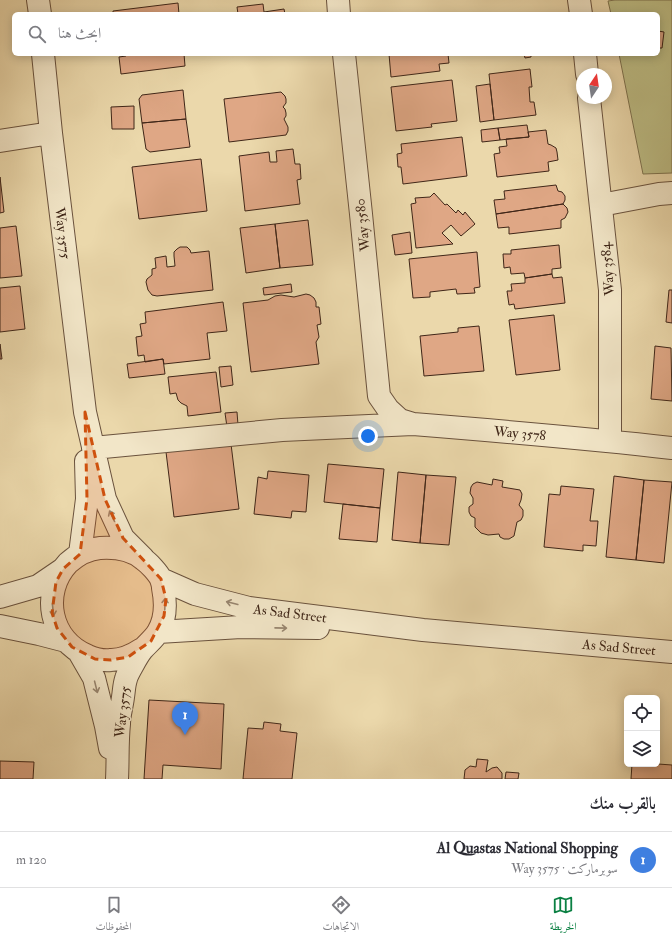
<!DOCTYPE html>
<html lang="ar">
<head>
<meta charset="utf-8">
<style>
	body { margin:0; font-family:"IM FELL Double Pica",Amiri,serif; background:#f7f7f7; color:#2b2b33; direction:rtl }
	.controls { position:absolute; right:12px; bottom:12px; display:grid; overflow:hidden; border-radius:6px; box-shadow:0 2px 10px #0003 }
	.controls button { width:36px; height:36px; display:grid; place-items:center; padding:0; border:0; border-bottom:1px solid #e1e1e2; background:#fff; color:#2b2b33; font:20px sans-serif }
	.compass { position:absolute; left:576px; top:68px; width:36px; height:36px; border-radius:50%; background:#fff; box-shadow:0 2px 10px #0003; rotate:13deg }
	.you { position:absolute; left:368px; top:436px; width:14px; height:14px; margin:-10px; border:3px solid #fff; border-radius:50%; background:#1a73e8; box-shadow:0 0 0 6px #1a73e833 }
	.badge { display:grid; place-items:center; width:26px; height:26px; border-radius:50%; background:#0b8043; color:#fff; font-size:13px; font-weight:700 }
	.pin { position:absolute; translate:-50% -33px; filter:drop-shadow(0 1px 2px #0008) }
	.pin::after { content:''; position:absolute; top:21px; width:14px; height:12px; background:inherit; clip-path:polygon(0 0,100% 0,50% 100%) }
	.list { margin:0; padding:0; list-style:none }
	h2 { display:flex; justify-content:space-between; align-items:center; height:52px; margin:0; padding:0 16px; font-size:17px }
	h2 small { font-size:13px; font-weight:400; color:#7c7c81 }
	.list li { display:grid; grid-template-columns:26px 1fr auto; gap:12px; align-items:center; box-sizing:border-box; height:56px; padding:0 16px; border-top:1px solid #e1e1e2 }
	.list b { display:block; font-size:15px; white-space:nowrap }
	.list p { margin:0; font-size:13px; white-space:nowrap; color:#7c7c81 }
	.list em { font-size:13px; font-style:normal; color:#7c7c81 }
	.icon { flex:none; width:22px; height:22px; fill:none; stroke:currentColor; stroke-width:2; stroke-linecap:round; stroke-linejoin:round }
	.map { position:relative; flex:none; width:672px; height:779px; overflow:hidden; direction:ltr }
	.search { position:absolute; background:#fff; box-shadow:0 2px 10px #0003; left:12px; right:12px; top:12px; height:44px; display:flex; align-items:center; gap:10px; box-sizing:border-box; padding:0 14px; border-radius:6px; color:#7c7c81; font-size:15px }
	.sheet { height:108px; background:#fff }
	nav { display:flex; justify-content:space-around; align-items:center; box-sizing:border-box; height:56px; border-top:1px solid #e1e1e2; background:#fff; font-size:11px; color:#7c7c81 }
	nav a { display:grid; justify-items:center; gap:2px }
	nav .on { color:#0b8043 }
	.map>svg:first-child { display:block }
</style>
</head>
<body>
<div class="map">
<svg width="672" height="779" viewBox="0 0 672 779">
	<rect width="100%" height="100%" fill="#ebd8ab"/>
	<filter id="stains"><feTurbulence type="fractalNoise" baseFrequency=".005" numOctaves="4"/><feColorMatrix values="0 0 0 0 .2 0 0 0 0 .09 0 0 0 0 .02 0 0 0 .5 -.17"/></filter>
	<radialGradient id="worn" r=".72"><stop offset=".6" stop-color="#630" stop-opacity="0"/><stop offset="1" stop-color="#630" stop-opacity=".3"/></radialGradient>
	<!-- green -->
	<path fill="#bdbd85" stroke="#7e724e" d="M 615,0 L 672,0 L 672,173 L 643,174 L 619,54 L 658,54 L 658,14 L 611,14 L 608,1 Z"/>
	<!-- building -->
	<path fill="#dfa785" stroke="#3f2618" d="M 178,3 L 179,14 L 113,14 L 113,11 Z
		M 263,4 L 264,12 L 284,9 L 285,14 L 238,14 L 237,7 Z
		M 658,31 L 664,32 L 662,48 L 658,48 Z
		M 126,54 L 184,54 L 185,66 L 121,74 L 119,57 L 126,56 Z
		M 389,54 L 448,54 L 449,63 L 439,64 L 440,71 L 391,77 Z
		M 524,54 L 531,54 L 531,57 L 525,58 Z
		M 530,69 L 532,87 L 529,87 L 530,102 L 534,102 L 536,115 L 494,120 L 489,74 Z
		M 452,80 L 457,121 L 431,124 L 432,127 L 396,131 L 391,87 Z
		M 490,84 L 494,120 L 480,122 L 476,86 Z
		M 183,90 L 186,119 L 142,123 L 139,99 L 142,95 Z
		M 281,92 L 285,96 L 286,99 L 286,103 L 283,107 L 285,109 L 286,113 L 286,116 L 284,119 L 288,127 L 288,131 L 286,135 L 229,142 L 224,99 Z
		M 134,106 L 134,129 L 112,129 L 111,107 Z
		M 186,119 L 190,147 L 150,152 L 146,149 L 142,123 Z
		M 527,125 L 529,137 L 500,140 L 498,128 Z
		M 498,128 L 500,140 L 482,142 L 481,130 Z
		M 546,130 L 548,144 L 551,145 L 556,148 L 557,152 L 558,160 L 548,162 L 549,171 L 497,177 L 494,154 L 500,153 L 499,147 L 507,146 L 506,139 L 529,137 L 528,132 Z
		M 462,137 L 467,176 L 403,184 L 401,167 L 398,167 L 397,154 L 402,153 L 401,144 Z
		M 293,149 L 295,164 L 300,164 L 301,179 L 297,180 L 300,204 L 245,211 L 239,156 L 269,152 L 270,162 L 277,162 L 276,151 Z
		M 201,159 L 207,211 L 139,219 L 132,167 Z
		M 0,177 L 4,212 L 0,213 Z
		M 556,185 L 558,191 L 562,192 L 565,196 L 565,200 L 563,204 L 496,214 L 494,200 L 505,199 L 504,191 Z
		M 434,193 L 445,205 L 447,204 L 456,213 L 458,210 L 463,215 L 465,212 L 475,224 L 461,236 L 451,225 L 442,233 L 453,244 L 416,248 L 411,204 L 416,203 L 415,198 L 430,197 Z
		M 563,204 L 567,208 L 568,212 L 565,218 L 561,220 L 561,228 L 509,234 L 509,227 L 498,228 L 496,214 Z
		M 308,220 L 313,265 L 280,268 L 275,224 Z
		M 275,224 L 280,268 L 246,273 L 240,228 Z
		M 16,226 L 22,276 L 0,278 L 0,228 Z
		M 410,232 L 412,253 L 395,255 L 392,235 Z
		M 559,245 L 561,268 L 552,269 L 552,274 L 525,278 L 524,273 L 511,274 L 510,267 L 504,268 L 503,254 L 511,254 L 511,250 Z
		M 180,247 L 187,247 L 190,250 L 191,253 L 209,251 L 213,290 L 157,296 L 152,295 L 148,290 L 146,282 L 147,279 L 152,275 L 152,269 L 156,268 L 155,258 L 166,256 L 167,267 L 175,266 L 174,256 L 174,252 L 177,249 Z
		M 477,252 L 480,287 L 474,288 L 475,293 L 457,294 L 456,289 L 430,292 L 430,297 L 413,298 L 409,259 Z
		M 552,274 L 553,278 L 562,277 L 565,303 L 515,309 L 514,304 L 509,305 L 507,291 L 512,291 L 511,284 L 525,283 L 525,278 Z
		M 291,284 L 292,292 L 264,295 L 263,288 Z
		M 20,286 L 25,329 L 0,332 L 0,288 Z
		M 669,290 L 672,290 L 672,323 L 666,322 Z
		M 306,294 L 310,295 L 314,298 L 316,302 L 316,307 L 319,307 L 321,324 L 317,325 L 319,337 L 316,342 L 319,364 L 251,372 L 243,303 L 268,300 L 275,296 L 281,295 L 294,297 Z
		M 223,302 L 227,331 L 207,333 L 210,359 L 164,364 L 163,359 L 145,362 L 144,355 L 138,356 L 136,337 L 142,336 L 140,324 L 146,323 L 145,312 Z
		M 554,315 L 560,370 L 516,375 L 509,320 Z
		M 479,326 L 484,371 L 424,376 L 420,336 L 458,332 L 458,328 Z
		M 0,344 L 2,359 L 0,359 Z
		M 655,346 L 671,348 L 672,401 L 651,399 Z
		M 163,359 L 165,374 L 129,378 L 127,364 Z
		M 231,366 L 233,385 L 221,387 L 219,367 Z
		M 216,372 L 221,412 L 188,416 L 187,406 L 181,403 L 178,400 L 176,393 L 170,394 L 168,377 Z
		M 237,412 L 238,425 L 227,427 L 225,413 Z
		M 231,444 L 239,509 L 174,517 L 166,452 Z
		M 328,464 L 384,469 L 380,508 L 324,502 Z
		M 268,471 L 309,475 L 306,512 L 292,511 L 291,518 L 254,514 L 258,477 L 267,479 Z
		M 398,472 L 426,475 L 420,543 L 392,540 Z
		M 426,475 L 456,477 L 449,545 L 420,543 Z
		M 614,476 L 644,480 L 636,560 L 606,557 Z
		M 493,479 L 503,481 L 502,487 L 520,490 L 522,494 L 521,500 L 519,505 L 523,510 L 523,516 L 521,520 L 517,522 L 514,536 L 509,539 L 504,539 L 500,537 L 499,534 L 488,535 L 481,533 L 475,527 L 475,518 L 471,516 L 469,512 L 469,507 L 473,504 L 473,498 L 470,493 L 471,487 L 473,484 L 477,482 L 492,485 Z
		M 644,480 L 672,482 L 664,563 L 636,560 Z
		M 561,486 L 594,489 L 590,521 L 598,521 L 596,546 L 583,545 L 583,551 L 544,547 L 549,494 L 560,495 Z
		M 343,504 L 380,508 L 377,542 L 339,539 Z
		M 149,700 L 224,704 L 221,769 L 163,765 L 162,779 L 144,779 Z
		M 264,722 L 281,724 L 280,731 L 297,733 L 292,779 L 243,779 L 248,728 L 263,729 Z
		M 477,759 L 488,760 L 486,772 L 492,768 L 497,767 L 502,773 L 502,779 L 464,779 L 465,770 L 470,766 L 476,767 Z
		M 657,759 L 659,759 L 658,764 L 672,765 L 672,779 L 631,779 L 632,764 L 657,764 Z
		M 0,761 L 34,762 L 33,779 L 0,779 Z
		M 506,772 L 519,773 L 518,779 L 505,779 Z"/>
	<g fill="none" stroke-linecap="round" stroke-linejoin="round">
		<defs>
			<path id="minor" d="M 38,0 L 40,14
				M 338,0 L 339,14
				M 579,0 L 581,14
				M 43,54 L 51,133 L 85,412 L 105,499 L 123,538 L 143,558
				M 344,54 L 361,214 L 379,396 L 388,409 L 400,420 L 413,424 C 500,431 586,438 672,448
				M 585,54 L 587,74
				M 589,98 L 610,290 L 610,441
				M 0,141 L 51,133
				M 601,205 L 659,194 L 672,193
				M 93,448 L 282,430 L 413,424
				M 80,554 L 87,499 L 86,461
				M 161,579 L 195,594 L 249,608 L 423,630 L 672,652
				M 0,597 L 38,586 L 63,569
				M 0,626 L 39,634 L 66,641
				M 158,632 L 241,627 L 318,628
				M 79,652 L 94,678 L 106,726 L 110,748
				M 117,779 C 118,761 117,742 119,724 C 119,715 122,706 123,697 C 124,691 124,685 126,679 C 127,674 138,655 142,650 C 147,644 154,639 158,632 C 166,619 166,603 163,588 C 163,585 162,582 161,579 C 158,573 149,563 143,559 C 131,549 115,547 100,548 C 88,549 77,555 68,563 C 40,593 50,641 88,656 C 95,659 103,661 111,660 C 123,660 133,655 142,649"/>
		</defs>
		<!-- minor casing -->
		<use href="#minor" stroke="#6a523d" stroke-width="24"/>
		<!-- minor -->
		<use href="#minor" stroke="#f2e6c8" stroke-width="22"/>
	</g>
	<!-- one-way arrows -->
	<defs><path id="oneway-shaft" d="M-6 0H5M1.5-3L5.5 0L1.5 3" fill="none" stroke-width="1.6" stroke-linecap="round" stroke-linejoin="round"/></defs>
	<g stroke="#988670">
		<use href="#oneway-shaft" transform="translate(112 516) rotate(-115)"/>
		<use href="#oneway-shaft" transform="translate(232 603) rotate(-166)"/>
		<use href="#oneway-shaft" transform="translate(165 604) rotate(-88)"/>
		<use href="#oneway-shaft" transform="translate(53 610) rotate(84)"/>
		<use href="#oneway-shaft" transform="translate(281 628) rotate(1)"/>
		<use href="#oneway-shaft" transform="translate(96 687) rotate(76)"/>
	</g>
	<!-- marked area -->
	<path fill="#cf510e" fill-opacity="0.2" stroke="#cf510e" stroke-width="3" stroke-dasharray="8 5" stroke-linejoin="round" d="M 85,412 L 105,499 L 123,538 L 161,579 L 166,599 L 164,616 L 151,641 L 128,657 L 111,660 L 95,659 L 72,647 L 57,628 L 52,613 L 56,582 L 63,569 L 80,554 L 87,499 Z"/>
	<g text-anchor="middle" stroke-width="3" stroke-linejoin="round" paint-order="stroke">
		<!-- street labels -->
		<g font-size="14" fill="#3f2618" stroke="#f2e6c8">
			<text transform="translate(362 225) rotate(-96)" y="5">Way 3580</text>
			<text transform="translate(63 233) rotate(83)" y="5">Way 3575</text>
			<text transform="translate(607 269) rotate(-95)" y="5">Way 3584</text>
			<text transform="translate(520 433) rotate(5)" y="5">Way 3578</text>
			<text transform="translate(290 613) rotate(7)" y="5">As Sad Street</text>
			<text transform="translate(619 647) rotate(5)" y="5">As Sad Street</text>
			<text transform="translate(122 712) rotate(-83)" y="5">Way 3575</text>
		</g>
	</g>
	<rect width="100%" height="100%" filter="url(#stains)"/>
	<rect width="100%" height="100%" fill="url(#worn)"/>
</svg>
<div class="controls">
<button><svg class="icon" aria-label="locate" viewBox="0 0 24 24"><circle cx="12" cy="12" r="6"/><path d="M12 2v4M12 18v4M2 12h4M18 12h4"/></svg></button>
<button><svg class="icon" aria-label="layers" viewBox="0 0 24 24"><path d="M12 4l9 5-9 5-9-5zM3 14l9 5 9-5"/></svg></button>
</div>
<svg class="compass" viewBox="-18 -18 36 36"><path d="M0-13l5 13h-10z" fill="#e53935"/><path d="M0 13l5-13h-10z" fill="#7c7c81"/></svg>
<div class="you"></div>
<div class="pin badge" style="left:185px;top:735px;background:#3f7fe0">1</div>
<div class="search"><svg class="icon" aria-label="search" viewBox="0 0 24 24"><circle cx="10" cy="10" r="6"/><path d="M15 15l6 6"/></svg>ابحث هنا</div>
</div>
<section class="sheet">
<h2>بالقرب منك<small></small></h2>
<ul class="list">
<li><span class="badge" style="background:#3f7fe0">1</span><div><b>Al Quastas National Shopping</b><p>سوبرماركت · Way 3575</p></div><em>120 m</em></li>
</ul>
</section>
<nav>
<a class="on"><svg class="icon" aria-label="map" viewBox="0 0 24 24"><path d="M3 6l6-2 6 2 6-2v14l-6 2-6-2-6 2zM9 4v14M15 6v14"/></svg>الخريطة</a>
<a><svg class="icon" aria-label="directions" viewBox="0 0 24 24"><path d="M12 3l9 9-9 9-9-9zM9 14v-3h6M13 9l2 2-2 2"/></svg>الاتجاهات</a>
<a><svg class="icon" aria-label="saved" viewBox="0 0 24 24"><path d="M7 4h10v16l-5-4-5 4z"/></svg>المحفوظات</a>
</nav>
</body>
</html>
